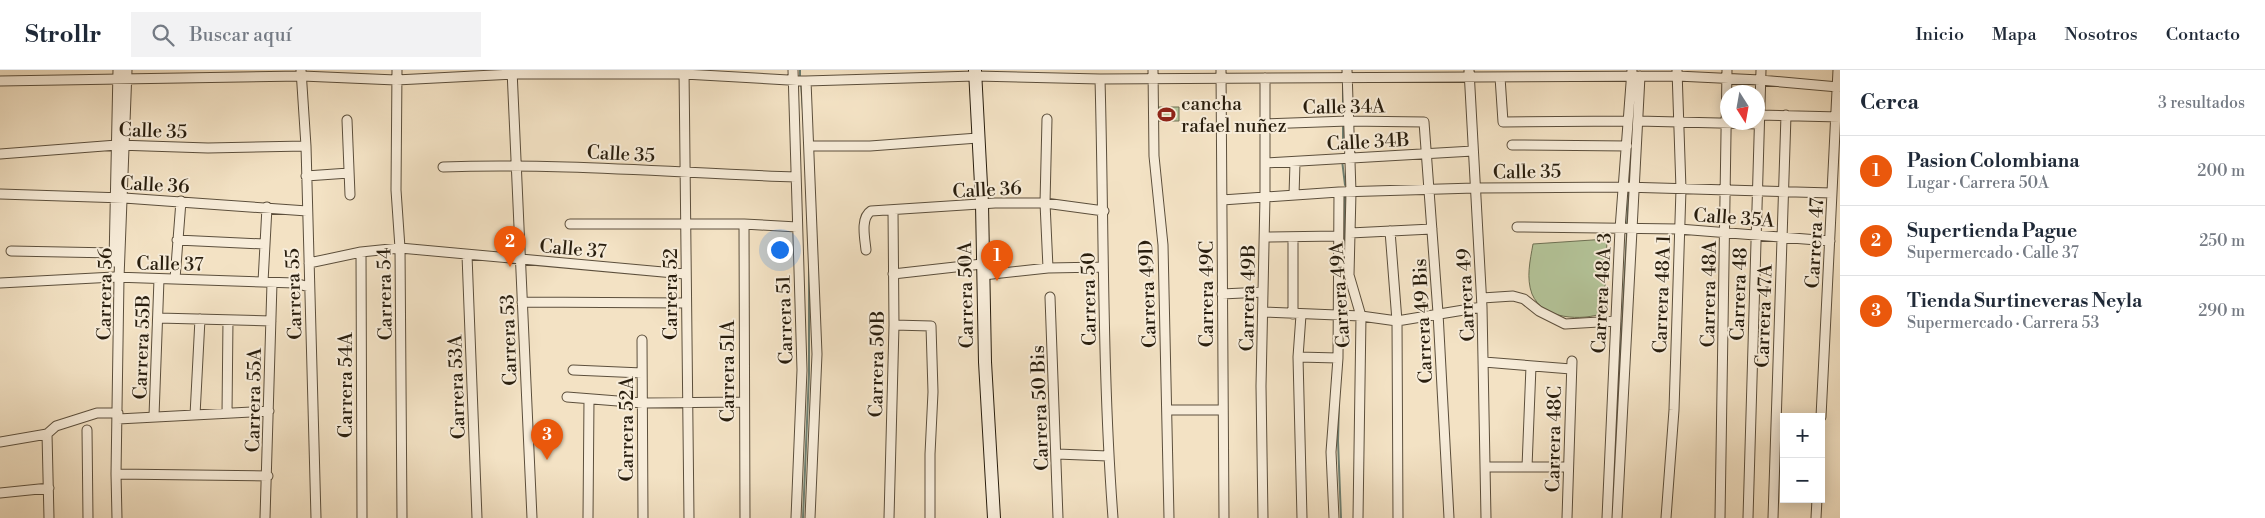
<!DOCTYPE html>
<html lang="es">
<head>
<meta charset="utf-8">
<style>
	body { margin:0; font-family:"Libre Bodoni",serif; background:#f2f2f3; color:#1f2937 }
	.controls { position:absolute; right:15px; bottom:15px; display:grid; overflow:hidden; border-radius:0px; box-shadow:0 2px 12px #0003 }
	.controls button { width:45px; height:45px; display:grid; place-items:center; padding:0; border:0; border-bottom:1px solid #e0e1e3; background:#fff; color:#1f2937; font:25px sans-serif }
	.compass { position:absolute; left:1720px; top:15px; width:45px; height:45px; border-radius:50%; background:#fff; box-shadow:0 2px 12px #0003; rotate:169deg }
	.you { position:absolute; left:779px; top:179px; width:18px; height:18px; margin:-12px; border:4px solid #fff; border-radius:50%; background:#1a73e8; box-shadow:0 0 0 8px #1a73e833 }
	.badge { display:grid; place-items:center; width:32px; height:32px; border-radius:50%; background:#ea580c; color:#fff; font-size:16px; font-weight:700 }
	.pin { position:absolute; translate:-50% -41px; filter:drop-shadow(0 1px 2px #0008) }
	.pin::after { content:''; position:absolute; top:26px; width:18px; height:15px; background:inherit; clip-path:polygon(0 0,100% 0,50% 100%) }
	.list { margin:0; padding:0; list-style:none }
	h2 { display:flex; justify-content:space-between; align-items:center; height:65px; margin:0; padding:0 20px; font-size:21px }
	h2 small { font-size:16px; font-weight:400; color:#747a83 }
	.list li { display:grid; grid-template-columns:32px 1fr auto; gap:15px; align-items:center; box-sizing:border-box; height:70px; padding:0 20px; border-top:1px solid #e0e1e3 }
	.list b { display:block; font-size:19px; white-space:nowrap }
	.list p { margin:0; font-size:16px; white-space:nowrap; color:#747a83 }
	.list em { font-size:16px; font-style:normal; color:#747a83 }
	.icon { flex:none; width:28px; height:28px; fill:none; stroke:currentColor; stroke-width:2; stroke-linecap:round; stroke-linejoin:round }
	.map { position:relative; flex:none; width:1840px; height:448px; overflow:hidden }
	header { display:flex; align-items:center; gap:30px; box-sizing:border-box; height:70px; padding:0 25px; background:#fff; border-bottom:1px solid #e0e1e3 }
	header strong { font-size:24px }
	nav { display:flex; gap:28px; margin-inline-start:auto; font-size:18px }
	.search { width:350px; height:45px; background:#f2f2f3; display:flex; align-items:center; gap:12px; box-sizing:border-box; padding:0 18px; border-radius:0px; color:#747a83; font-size:19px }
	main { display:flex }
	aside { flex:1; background:#fff }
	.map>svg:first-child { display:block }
</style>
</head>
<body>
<header>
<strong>Strollr</strong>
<div class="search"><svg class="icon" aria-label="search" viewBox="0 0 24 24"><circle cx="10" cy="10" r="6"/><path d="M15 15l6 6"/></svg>Buscar aquí</div>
<nav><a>Inicio</a><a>Mapa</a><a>Nosotros</a><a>Contacto</a></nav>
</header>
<main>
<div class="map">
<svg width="1840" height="448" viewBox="0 0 1840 448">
	<rect width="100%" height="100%" fill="#f3e2c4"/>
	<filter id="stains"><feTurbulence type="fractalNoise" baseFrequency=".004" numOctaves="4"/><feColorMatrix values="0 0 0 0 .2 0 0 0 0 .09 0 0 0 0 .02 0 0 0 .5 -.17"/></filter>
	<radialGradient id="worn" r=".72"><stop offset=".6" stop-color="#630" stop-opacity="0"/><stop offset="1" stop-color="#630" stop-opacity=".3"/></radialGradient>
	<!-- green -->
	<path fill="#b4c499" stroke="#6e7154" d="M 1156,37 L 1179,37 L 1179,51 L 1156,51 Z
		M 1607,169 L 1604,243 C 1582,251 1543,250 1532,224 C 1526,208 1530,191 1533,174 Z"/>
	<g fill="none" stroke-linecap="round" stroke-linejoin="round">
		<!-- stream -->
		<path stroke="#6d7e70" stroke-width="2" d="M 800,0 L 800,9
			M 1343,10 L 1343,45
			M 801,13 L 803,41
			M 1343,79 L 1343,55
			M 1342,90 L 1345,115
			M 1630,115 L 1632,70
			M 1627,155 L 1629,120
			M 1343,223 L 1345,125
			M 1339,330 L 1338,371 L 1341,448
			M 803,448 L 809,304 L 809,185
			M 1612,448 L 1627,162"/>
		<defs>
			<path id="street" d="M 301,0 L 306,76 L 316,448
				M 397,0 L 396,120 L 400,178 L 402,448
				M 512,0 L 532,448
				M 684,0 L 689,448
				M 793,0 L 802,300 L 796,448
				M 1153,0 L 1154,86 L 1163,175 L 1169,448
				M 1221,0 L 1224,448
				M 1347,0 L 1351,122 L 1349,205 L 1361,246 L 1358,448
				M 1469,0 L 1482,237 L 1486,448
				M 1500,7 L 1503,52 L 1628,51
				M 1100,9 C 1104,156 1102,302 1113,448
				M 0,11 L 302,6 L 396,10 L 513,4 L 684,4 L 806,11 L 975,6 L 1100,9 L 1677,6 L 1760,10 L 1838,17
				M 806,11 L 817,284 L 810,448
				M 1759,45 L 1840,47
				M 1047,49 L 1045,133 L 1048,198
				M 347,50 L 350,125
				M 1638,51 L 1759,54
				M 1265,54 L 1348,51 L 1424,52 L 1438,243 L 1449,448
				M 1512,75 L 1627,76
				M 809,76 L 870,76 L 978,68
				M 0,84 L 117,75 L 208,78 L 306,76
				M 1265,93 L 1473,81
				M 443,97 C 561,93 678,103 796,107
				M 306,106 L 349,103
				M 0,124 L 124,128 L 307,141
				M 1294,125 L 1295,93
				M 1222,130 L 1339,122 L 1475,118 L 1624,117 L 1832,123
				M 570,154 L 744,154 L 797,157
				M 744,154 L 745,448
				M 1517,157 L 1679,159 L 1830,171
				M 1390,161 L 1397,251 L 1398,448
				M 1350,163 L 1432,159
				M 1265,167 L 1338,166
				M 1293,167 L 1293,244
				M 177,170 L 264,174
				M 866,180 C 865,169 860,148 871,141 L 995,133 L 1045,133 L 1104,141
				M 11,181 L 114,183
				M 361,182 L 362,448
				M 467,185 L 477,448
				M 114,192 L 118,0
				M 309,193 L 361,182 L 400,178 L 685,204
				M 893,204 L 982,194
				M 983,205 L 1048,198 L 1103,197
				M 175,209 L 181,131
				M 263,212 L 267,137
				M 0,213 L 114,207 L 295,213 L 309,217
				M 1222,224 L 1263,222
				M 1050,227 L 1058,448
				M 1482,228 L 1513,226 L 1524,229 L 1539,241 L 1565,254 L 1616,251
				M 522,232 L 686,233
				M 1264,242 L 1361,246 L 1397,251 L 1482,237
				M 1301,245 L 1298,287 L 1302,448
				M 158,248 L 271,251
				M 894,255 L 931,256 L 933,322 L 930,384 L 930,448
				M 642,270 L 643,448
				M 1298,287 L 1338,288
				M 1484,292 L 1571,299
				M 573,300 L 642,303
				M 567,327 L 643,333 L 743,332
				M 1167,340 L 1223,340
				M 227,343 L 228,250
				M 195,345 L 200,249
				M 154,346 L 159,209
				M 1821,347 L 1838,0
				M 118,349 L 269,341
				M 87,360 L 88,448
				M 47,364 L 49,448
				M 0,372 L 47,364 L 56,356 L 97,343 L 118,343
				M 1057,384 L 1108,386
				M 1487,397 L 1567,397
				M 1527,397 L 1531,296
				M 116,404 L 268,406
				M 0,423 L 49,418
				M 117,448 L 116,404 L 119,208 L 127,0
				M 265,448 L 272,213
				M 588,448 L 589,329
				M 889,448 L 894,255 L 893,141
				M 1263,448 L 1261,316 L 1265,127 L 1265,8
				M 1334,448 L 1331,382 L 1338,288 L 1339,122
				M 1567,448 L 1572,291
				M 1607,448 L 1620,159 L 1632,0
				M 1617,448 L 1640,6
				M 1666,448 L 1674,340 L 1681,119 L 1677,0
				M 1720,448 L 1727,0
				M 1748,448 L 1761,0
				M 1773,448 L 1786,45
				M 1816,448 L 1817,429"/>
			<path id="secondary" d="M 975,0 L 982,134 L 985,292 L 994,448"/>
		</defs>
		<!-- street casing -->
		<use href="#street" stroke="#5c4f3c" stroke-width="11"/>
		<!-- secondary casing -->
		<use href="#secondary" stroke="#291e0e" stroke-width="14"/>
		<!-- street -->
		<use href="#street" stroke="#f7ecd9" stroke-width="9"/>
		<!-- secondary -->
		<use href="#secondary" stroke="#f7ecd9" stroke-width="12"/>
	</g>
	<!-- icons -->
	<defs>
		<symbol id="stadium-bare" viewBox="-9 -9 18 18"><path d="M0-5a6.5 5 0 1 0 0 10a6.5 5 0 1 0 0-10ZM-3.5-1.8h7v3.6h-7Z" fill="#8f2418" stroke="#f7ecd9" stroke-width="2.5" paint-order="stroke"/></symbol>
	</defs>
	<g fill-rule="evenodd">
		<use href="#stadium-bare" x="1154" y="32" width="25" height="25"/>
	</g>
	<g text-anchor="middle" stroke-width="4" stroke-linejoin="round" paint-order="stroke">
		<!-- poi labels -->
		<g font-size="19" fill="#291e0e" stroke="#f7ecd9" text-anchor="start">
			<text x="1181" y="40">cancha<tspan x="1181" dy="22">rafael nuñez</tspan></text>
		</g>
		<!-- street labels -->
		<g font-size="19" fill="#291e0e" stroke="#f7ecd9">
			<text transform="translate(1344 36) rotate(-1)" y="7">Calle 34A</text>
			<text transform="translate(153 60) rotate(2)" y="7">Calle 35</text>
			<text transform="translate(1368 71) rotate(-3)" y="7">Calle 34B</text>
			<text transform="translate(621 83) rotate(3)" y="7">Calle 35</text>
			<text transform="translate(1527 101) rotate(-1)" y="7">Calle 35</text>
			<text transform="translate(155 114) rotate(3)" y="7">Calle 36</text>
			<text transform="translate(987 119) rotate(-3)" y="7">Calle 36</text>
			<text transform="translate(1734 147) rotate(4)" y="7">Calle 35A</text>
			<text transform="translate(1814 173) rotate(-87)" y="7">Carrera 47</text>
			<text transform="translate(573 178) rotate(5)" y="7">Calle 37</text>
			<text transform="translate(170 193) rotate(1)" y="7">Calle 37</text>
			<text transform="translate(1601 223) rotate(-87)" y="7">Carrera 48A 3</text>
			<text transform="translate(104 224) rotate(-89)" y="7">Carrera 56</text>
			<text transform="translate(293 224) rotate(-92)" y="7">Carrera 55</text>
			<text transform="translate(384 224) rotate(-91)" y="7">Carrera 54</text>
			<text transform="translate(670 224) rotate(-90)" y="7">Carrera 52</text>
			<text transform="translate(1147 224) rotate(-92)" y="7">Carrera 49D</text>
			<text transform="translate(1206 224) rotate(-90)" y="7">Carrera 49C</text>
			<text transform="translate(1661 224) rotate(-88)" y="7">Carrera 48A 1</text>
			<text transform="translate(1708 224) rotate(-89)" y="7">Carrera 48A</text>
			<text transform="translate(1738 224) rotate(-88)" y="7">Carrera 48</text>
			<text transform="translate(965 225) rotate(-91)" y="7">Carrera 50A</text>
			<text transform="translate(1339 225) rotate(-94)" y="7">Carrera 49A</text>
			<text transform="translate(1465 225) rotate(-93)" y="7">Carrera 49</text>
			<text transform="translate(1247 228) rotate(-89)" y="7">Carrera 49B</text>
			<text transform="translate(1088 229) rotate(-91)" y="7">Carrera 50</text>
			<text transform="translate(1763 246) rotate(-88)" y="7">Carrera 47A</text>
			<text transform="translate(784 250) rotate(-92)" y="7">Carrera 51</text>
			<text transform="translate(1422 251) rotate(-93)" y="7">Carrera 49 Bis</text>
			<text transform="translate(508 270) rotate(-92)" y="7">Carrera 53</text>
			<text transform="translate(141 277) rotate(-88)" y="7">Carrera 55B</text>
			<text transform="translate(876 294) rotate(-89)" y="7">Carrera 50B</text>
			<text transform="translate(727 301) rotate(-90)" y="7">Carrera 51A</text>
			<text transform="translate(345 315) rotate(-90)" y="7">Carrera 54A</text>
			<text transform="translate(456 317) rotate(-92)" y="7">Carrera 53A</text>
			<text transform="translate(253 330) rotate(-89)" y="7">Carrera 55A</text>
			<text transform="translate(1039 338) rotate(-92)" y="7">Carrera 50 Bis</text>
			<text transform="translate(626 359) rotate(-90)" y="7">Carrera 52A</text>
			<text transform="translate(1553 369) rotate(-89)" y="7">Carrera 48C</text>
		</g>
	</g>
	<rect width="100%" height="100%" filter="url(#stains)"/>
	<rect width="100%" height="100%" fill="url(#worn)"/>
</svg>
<div class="controls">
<button>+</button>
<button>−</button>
</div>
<svg class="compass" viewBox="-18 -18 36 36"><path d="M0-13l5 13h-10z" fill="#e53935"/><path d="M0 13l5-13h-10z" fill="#747a83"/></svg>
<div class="you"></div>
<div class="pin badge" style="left:997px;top:211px">1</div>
<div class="pin badge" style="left:510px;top:197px">2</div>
<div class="pin badge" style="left:547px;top:390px">3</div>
</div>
<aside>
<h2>Cerca<small>3 resultados</small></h2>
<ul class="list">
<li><span class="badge">1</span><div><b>Pasion Colombiana</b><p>Lugar · Carrera 50A</p></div><em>200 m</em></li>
<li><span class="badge">2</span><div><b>Supertienda Pague</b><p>Supermercado · Calle 37</p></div><em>250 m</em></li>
<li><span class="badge">3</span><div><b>Tienda Surtineveras Neyla</b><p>Supermercado · Carrera 53</p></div><em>290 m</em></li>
</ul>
</aside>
</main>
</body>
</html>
